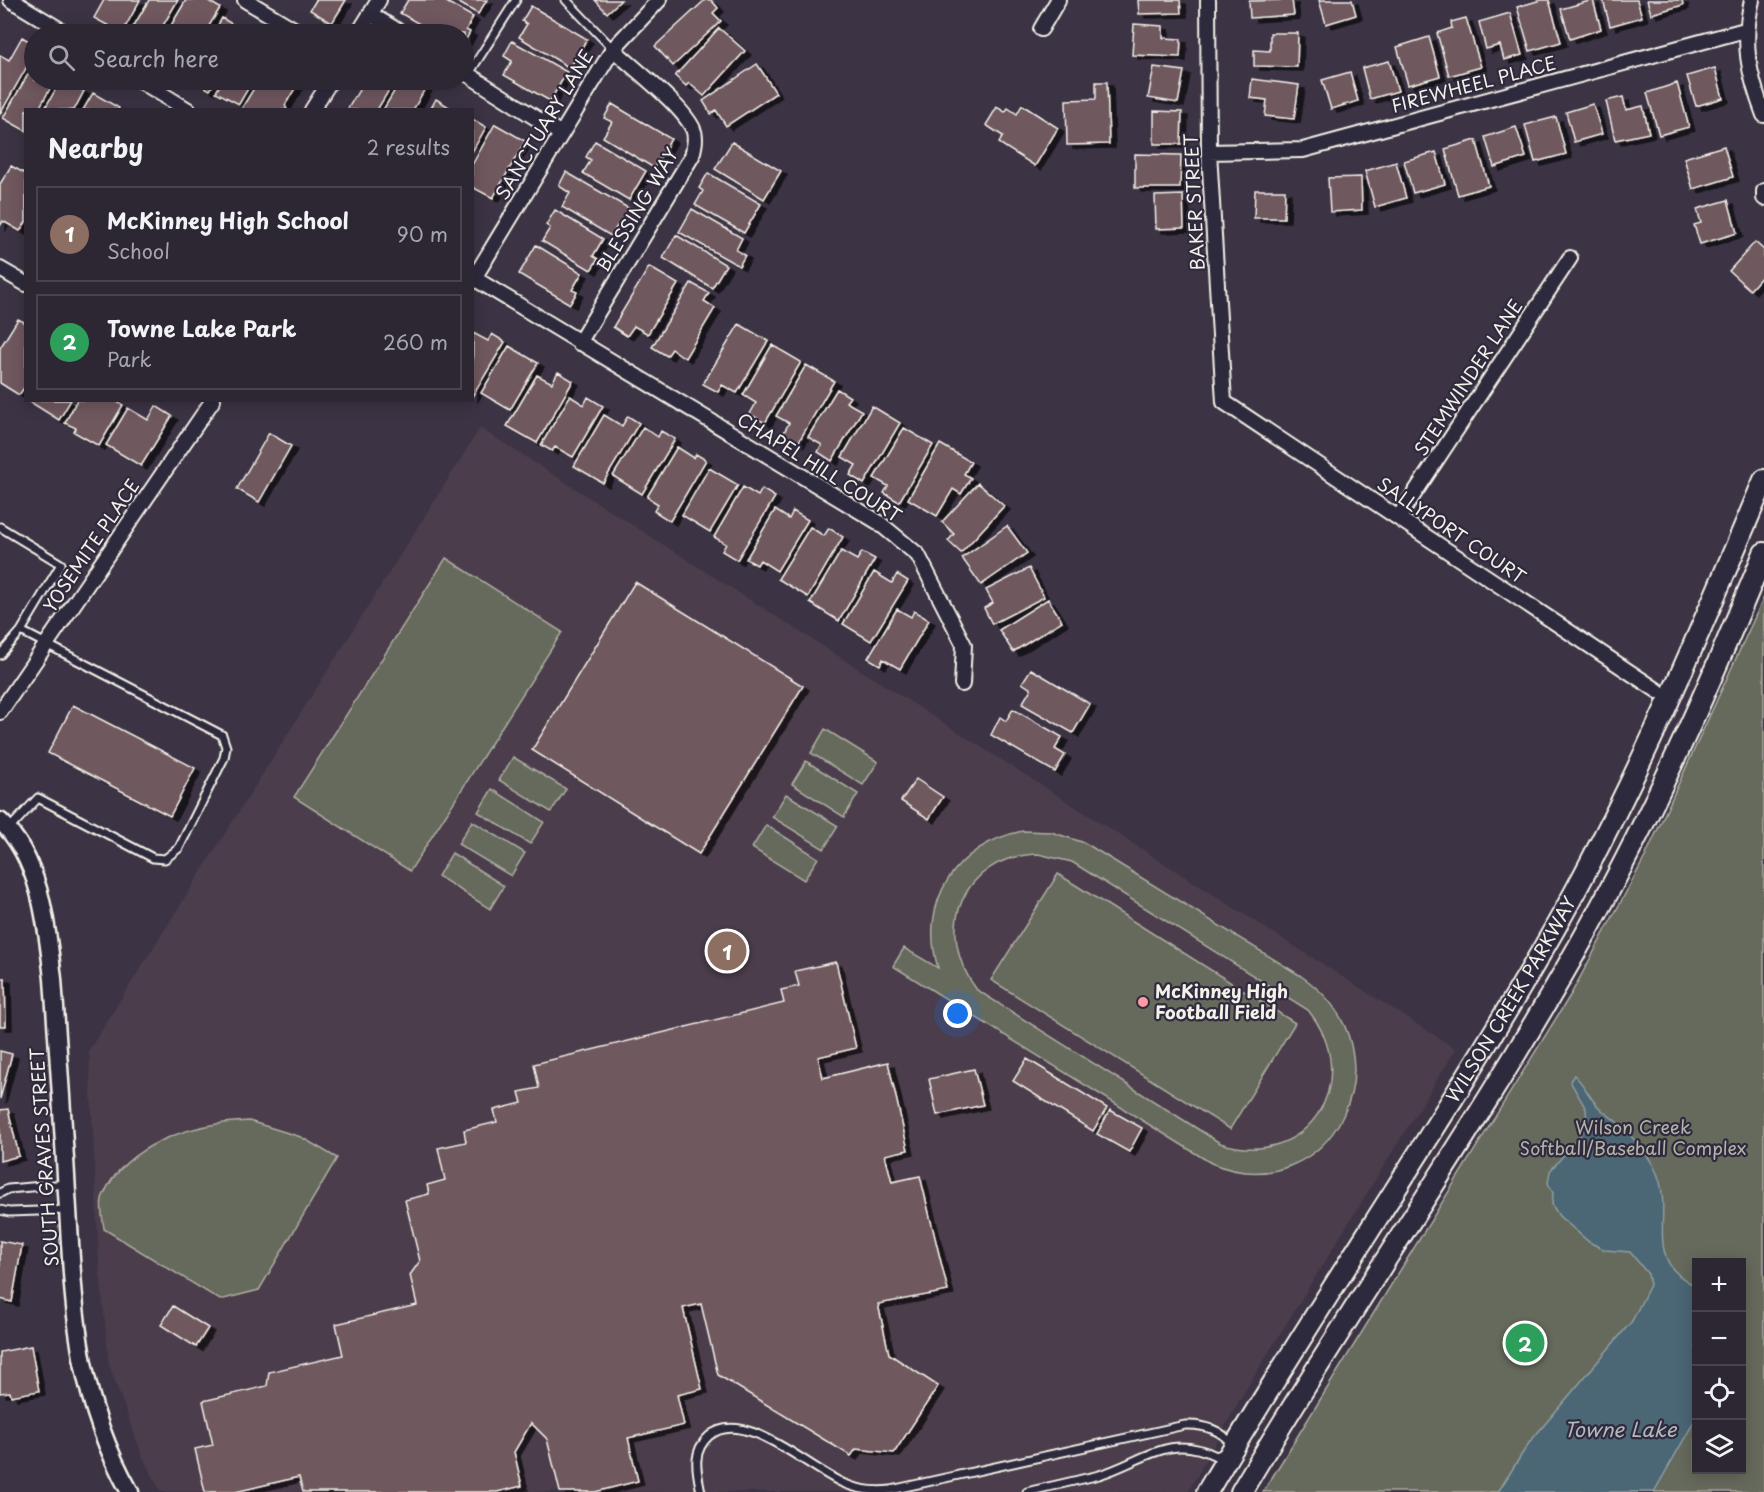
<!DOCTYPE html>
<html lang="en">
<head>
<meta charset="utf-8">
<style>
	body { margin:0; font-family:"Playpen Sans",sans-serif; background:#39323f; color:#f1f3f6 }
	.controls { position:absolute; right:18px; bottom:18px; display:grid; overflow:hidden; border-radius:0px; box-shadow:0 3px 15px #0003 }
	.controls button { width:54px; height:54px; display:grid; place-items:center; padding:0; border:0; border-bottom:2px solid #48434e; background:#2d2633; color:#f1f3f6; font:30px sans-serif }
	.you { position:absolute; left:958px; top:1014px; width:21px; height:21px; margin:-15px; border:4px solid #fff; border-radius:50%; background:#1a73e8; box-shadow:0 0 0 9px #1a73e833 }
	.badge { display:grid; place-items:center; width:39px; height:39px; border-radius:50%; background:#ff9aa2; color:#fff; font-size:20px; font-weight:700 }
	.pin { position:absolute; translate:-50% -50%; border:3px solid #fff; box-shadow:0 2px 6px #0006 }
	.list { margin:0; padding:0; list-style:none }
	h2 { display:flex; justify-content:space-between; align-items:center; height:78px; margin:0; padding:0 24px; font-size:26px }
	h2 small { font-size:20px; font-weight:400; color:#a7a5ac }
	.list li { display:grid; grid-template-columns:39px 1fr auto; gap:18px; align-items:center; box-sizing:border-box; height:96px; margin:0 12px 12px; padding:0 12px; border:2px solid #48434e; border-radius:0px }
	.list b { display:block; font-size:22px; white-space:nowrap }
	.list p { margin:0; font-size:20px; white-space:nowrap; color:#a7a5ac }
	.list em { font-size:20px; font-style:normal; color:#a7a5ac }
	.icon { flex:none; width:33px; height:33px; fill:none; stroke:currentColor; stroke-width:2; stroke-linecap:round; stroke-linejoin:round }
	.map { position:relative; flex:none; width:1764px; height:1492px; overflow:hidden }
	.search { position:absolute; background:#2d2633; box-shadow:0 3px 15px #0003; left:24px; top:24px; width:450px; height:66px; display:flex; align-items:center; gap:15px; box-sizing:border-box; padding:0 21px; border-radius:33px; color:#a7a5ac; font-size:22px }
	.panel { position:absolute; background:#2d2633; box-shadow:0 3px 15px #0003; left:24px; top:108px; width:450px; height:294px; border-radius:0px }
	.map>svg:first-child { display:block }
</style>
</head>
<body>
<div class="map">
<svg width="1764" height="1492" viewBox="0 0 1764 1492">
	<defs>
		<filter id="shadow"><feDropShadow dx="6" dy="4" stdDeviation="0" flood-color="#0009"/></filter>
	</defs>
	<rect width="100%" height="100%" fill="#3c3344"/>
	<filter id="ink" filterUnits="userSpaceOnUse"><feTurbulence type="fractalNoise" baseFrequency=".0167" numOctaves="2"/><feDisplacementMap in="SourceGraphic" scale="12" xChannelSelector="R" yChannelSelector="G"/><feConvolveMatrix kernelMatrix="1 2 1 2 8 2 1 2 1" color-interpolation-filters="sRGB"/></filter>
	<g filter="url(#ink)">
		<!-- built -->
		<path fill="#4b3e4c" d="M 480,428 L 1456,1049 L 1246,1389 L 1188,1492 L 161,1492 L 143,1458 L 109,1365 L 99,1262 L 89,1050 Z"/>
		<!-- green -->
		<path fill="#666a5b" stroke="#adaea2" stroke-width="1.5" fill-rule="evenodd" d="M 446,558 L 562,632 L 410,871 L 294,797 Z
			M 1764,597 L 1764,1492 L 1263,1492 L 1571,994 L 1645,857 ZM 1696,1262 L 1742,1262 L 1742,1470 L 1696,1470 Z
			M 825,729 L 878,762 L 863,785 L 811,753 Z
			M 513,757 L 566,789 L 551,812 L 499,780 Z
			M 806,761 L 858,794 L 844,817 L 792,784 Z
			M 492,789 L 544,822 L 530,844 L 478,812 Z
			M 786,794 L 838,826 L 824,849 L 772,817 Z
			M 472,821 L 525,853 L 511,876 L 458,844 Z
			M 766,825 L 818,858 L 804,880 L 752,848 Z
			M 1023,831 L 1051,832 L 1085,843 L 1301,976 C 1413,1052 1330,1213 1211,1163 L 893,966 L 904,948 L 938,968 C 918,902 956,844 1023,831 ZM 1038,854 L 1072,862 L 1308,1010 C 1365,1081 1307,1171 1220,1143 L 977,990 C 932,931 962,856 1038,854 Z
			M 452,853 L 504,886 L 490,909 L 438,876 Z
			M 1058,874 L 1295,1023 L 1230,1129 L 991,980 Z
			M 249,1121 L 301,1137 L 337,1158 L 259,1290 L 220,1300 L 104,1229 C 103,1219 99,1204 103,1196 C 126,1142 196,1123 249,1121 Z"/>
		<!-- water -->
		<path fill="#4c6674" stroke="#8f9ea2" stroke-width="1.5" d="M 1574,1075 C 1584,1084 1587,1094 1596,1104 C 1602,1112 1610,1116 1617,1122 C 1630,1135 1647,1152 1655,1169 C 1677,1212 1639,1260 1696,1286 L 1696,1418 L 1654,1492 L 1498,1492 L 1529,1443 L 1632,1321 L 1650,1285 L 1648,1274 L 1630,1252 L 1605,1250 L 1589,1242 L 1559,1216 L 1552,1205 L 1553,1193 L 1548,1183 L 1550,1171 L 1579,1137 L 1587,1123 L 1586,1109 L 1570,1081 Z"/>
		<!-- building -->
		<path fill="#6f585f" stroke="#f4f1e8" stroke-width="1.5" filter="url(#shadow)" d="M 104,0 L 140,0 L 122,33 L 94,18 Z
			M 149,0 L 178,0 L 158,34 L 129,34 Z
			M 186,0 L 207,0 L 220,8 L 204,34 L 166,34 Z
			M 316,0 L 346,0 L 332,23 L 310,10 Z
			M 408,0 L 443,0 L 473,17 L 466,30 L 470,32 L 464,43 L 464,34 L 437,34 L 400,13 Z
			M 454,0 L 487,0 L 478,14 Z
			M 595,0 L 621,0 L 607,13 Z
			M 705,0 L 711,0 L 718,8 L 713,13 L 721,21 L 673,66 L 655,46 Z
			M 1138,0 L 1180,0 L 1181,13 L 1139,14 Z
			M 1292,0 L 1294,15 L 1250,18 L 1249,1 Z
			M 1319,0 L 1352,0 L 1356,15 L 1326,24 Z
			M 1541,0 L 1549,0 L 1561,42 L 1530,51 L 1517,7 Z
			M 1593,0 L 1601,29 L 1570,39 L 1561,9 Z
			M 1603,0 L 1637,0 L 1642,17 L 1610,26 Z
			M 1647,0 L 1682,0 L 1683,5 L 1651,14 Z
			M 531,6 L 587,39 L 570,68 L 519,37 L 527,24 L 522,21 Z
			M 1510,13 L 1522,55 L 1504,60 L 1500,45 L 1486,49 L 1479,22 Z
			M 222,18 L 243,31 L 241,34 L 213,34 Z
			M 1466,18 L 1481,67 L 1449,76 L 1437,33 L 1452,28 L 1451,22 Z
			M 1134,24 L 1163,26 L 1163,38 L 1181,39 L 1180,57 L 1132,55 Z
			M 719,28 L 745,51 L 704,96 L 689,83 L 686,86 L 675,76 Z
			M 1270,33 L 1298,33 L 1297,67 L 1254,66 L 1254,50 L 1270,51 Z
			M 22,37 L 34,44 L 34,54 L 0,114 L 0,55 L 9,60 Z
			M 1429,37 L 1440,76 L 1408,85 L 1397,47 Z
			M 512,41 L 567,72 L 550,101 L 504,75 L 512,61 L 504,56 Z
			M 1389,61 L 1398,91 L 1370,99 L 1362,68 Z
			M 34,64 L 34,80 L 55,80 L 38,110 L 26,110 L 26,131 L 3,118 Z
			M 757,64 L 776,93 L 726,126 L 716,110 L 711,114 L 703,101 Z
			M 1154,67 L 1184,71 L 1178,103 L 1148,98 Z
			M 1715,68 L 1723,98 L 1696,106 L 1687,76 Z
			M 1350,72 L 1358,101 L 1331,109 L 1322,80 Z
			M 1252,79 L 1299,85 L 1294,119 L 1265,116 L 1267,100 L 1250,98 Z
			M 61,80 L 84,91 L 74,110 L 44,110 Z
			M 192,80 L 216,80 L 210,90 Z
			M 223,80 L 253,80 L 239,104 L 216,92 Z
			M 259,80 L 300,80 L 285,105 L 287,110 L 244,110 L 242,108 Z
			M 365,80 L 395,80 L 377,110 L 347,110 Z
			M 401,80 L 418,80 L 427,85 L 413,110 L 383,110 Z
			M 1096,82 L 1107,82 L 1109,144 L 1067,145 L 1066,100 L 1096,99 Z
			M 1677,83 L 1689,127 L 1659,135 L 1647,93 Z
			M 93,93 L 119,108 L 118,110 L 83,110 Z
			M 1623,97 L 1626,110 L 1643,106 L 1649,133 L 1615,140 L 1606,101 Z
			M 436,99 L 454,110 L 430,110 Z
			M 612,104 L 671,139 L 654,168 L 603,137 L 612,122 L 604,118 Z
			M 1593,104 L 1602,134 L 1574,142 L 1566,112 Z
			M 1022,105 L 1058,128 L 1035,166 L 999,143 L 1003,136 L 986,125 L 997,107 L 1005,112 L 1008,108 L 1017,114 Z
			M 1154,111 L 1182,112 L 1181,144 L 1154,144 Z
			M 1556,117 L 1566,154 L 1535,162 L 1525,125 Z
			M 472,119 L 486,127 L 472,152 Z
			M 495,124 L 525,141 L 493,198 L 472,187 L 472,165 Z
			M 1516,127 L 1526,157 L 1494,167 L 1485,137 Z
			M 1476,140 L 1489,186 L 1458,195 L 1445,149 Z
			M 595,141 L 646,171 L 629,200 L 583,173 L 591,160 L 586,157 Z
			M 732,142 L 781,171 L 764,199 L 715,169 Z
			M 1724,146 L 1733,177 L 1693,189 L 1684,158 Z
			M 1436,152 L 1445,184 L 1413,193 L 1404,161 Z
			M 1135,154 L 1181,155 L 1180,188 L 1135,188 Z
			M 1396,162 L 1406,198 L 1375,207 L 1365,171 Z
			M 11,166 L 26,174 L 26,222 L 20,231 L 3,221 L 0,226 L 0,184 Z
			M 566,172 L 635,212 L 624,230 L 617,226 L 611,236 L 562,207 L 570,193 L 559,186 Z
			M 708,173 L 761,204 L 744,233 L 695,205 L 703,191 L 699,188 Z
			M 1361,177 L 1362,210 L 1330,212 L 1328,178 Z
			M 1255,190 L 1285,190 L 1284,218 L 1254,218 Z
			M 1183,195 L 1184,228 L 1156,229 L 1155,196 Z
			M 1728,200 L 1737,233 L 1700,244 L 1694,225 L 1701,223 L 1697,209 Z
			M 692,209 L 742,238 L 736,250 L 745,255 L 739,266 L 679,232 Z
			M 555,210 L 603,239 L 593,256 L 598,259 L 591,270 L 542,241 L 550,228 L 546,225 Z
			M 676,235 L 726,265 L 712,288 L 663,258 Z
			M 1755,242 L 1764,250 L 1764,274 L 1750,290 L 1729,271 Z
			M 536,245 L 582,273 L 572,290 L 577,292 L 570,304 L 519,274 Z
			M 649,267 L 678,284 L 648,334 L 634,326 L 627,336 L 613,327 Z
			M 691,283 L 709,293 L 704,301 L 715,308 L 685,358 L 672,349 L 667,356 L 652,347 Z
			M 18,319 L 26,323 L 26,385 L 19,395 L 0,383 L 0,348 Z
			M 739,324 L 768,341 L 737,393 L 722,385 L 718,392 L 703,384 Z
			M 473,333 L 488,341 L 492,334 L 505,342 L 472,397 Z
			M 772,345 L 801,362 L 765,423 L 750,414 L 756,403 L 743,395 Z
			M 509,346 L 538,363 L 510,410 L 481,393 Z
			M 806,365 L 834,381 L 798,443 L 783,434 L 789,423 L 776,416 Z
			M 558,372 L 573,381 L 537,443 L 507,426 L 537,375 L 552,383 Z
			M 837,389 L 850,397 L 846,402 L 862,411 L 832,461 L 818,452 L 822,445 L 808,437 Z
			M 570,396 L 584,405 L 588,397 L 603,406 L 573,457 L 555,447 L 552,451 L 541,445 Z
			M 27,400 L 71,400 L 59,420 Z
			M 77,400 L 114,400 L 123,405 L 99,446 L 74,432 L 76,428 L 65,423 Z
			M 156,406 L 172,416 L 141,466 L 106,445 L 128,408 L 148,420 Z
			M 872,406 L 900,423 L 864,484 L 850,475 L 856,465 L 842,457 Z
			M 604,415 L 622,426 L 628,416 L 639,423 L 603,483 L 574,466 Z
			M 643,427 L 658,437 L 661,431 L 675,439 L 642,494 L 613,476 Z
			M 904,428 L 933,445 L 899,502 L 884,493 L 888,486 L 874,478 Z
			M 269,433 L 291,446 L 259,502 L 237,489 Z
			M 940,444 L 971,462 L 964,474 L 971,478 L 961,494 L 953,489 L 937,516 L 908,499 Z
			M 677,447 L 694,458 L 696,454 L 706,460 L 670,521 L 654,511 L 658,504 L 647,497 Z
			M 709,468 L 738,485 L 710,532 L 682,515 Z
			M 978,483 L 1004,506 L 961,553 L 948,541 L 954,534 L 942,522 Z
			M 743,487 L 758,496 L 762,489 L 775,497 L 737,560 L 722,551 L 726,544 L 714,537 Z
			M 775,510 L 789,519 L 793,511 L 808,520 L 777,571 L 760,560 L 757,565 L 746,559 Z
			M 1007,526 L 1027,553 L 981,585 L 962,558 Z
			M 810,527 L 824,536 L 829,528 L 843,537 L 808,597 L 778,579 Z
			M 841,551 L 857,560 L 862,552 L 875,559 L 839,621 L 810,603 Z
			M 1029,568 L 1044,597 L 992,624 L 984,608 L 993,603 L 986,590 Z
			M 874,572 L 892,583 L 897,574 L 908,581 L 871,641 L 843,624 Z
			M 635,582 L 803,686 L 699,854 L 532,750 Z
			M 1048,599 L 1062,621 L 1013,652 L 999,630 Z
			M 897,609 L 911,617 L 914,611 L 929,620 L 900,669 L 883,659 L 880,665 L 868,658 Z
			M 1031,669 L 1090,704 L 1073,733 L 1022,704 L 1031,689 L 1022,683 Z
			M 73,705 L 195,768 L 170,816 L 48,753 Z
			M 1013,709 L 1062,737 L 1055,749 L 1065,755 L 1055,772 L 991,735 L 1000,717 L 1006,721 Z
			M 916,779 L 943,797 L 929,819 L 901,801 Z
			M 836,962 L 856,1048 L 818,1057 L 823,1078 L 888,1062 L 908,1150 L 885,1155 L 892,1182 L 920,1176 L 948,1291 L 878,1304 L 889,1354 L 938,1386 L 894,1453 L 856,1449 L 851,1456 L 718,1375 L 701,1304 L 683,1308 L 702,1389 L 677,1395 L 684,1425 L 628,1438 L 638,1481 L 595,1492 L 560,1492 L 547,1439 L 531,1423 L 514,1452 L 522,1486 L 497,1492 L 303,1492 L 299,1477 L 235,1492 L 205,1492 L 195,1449 L 213,1445 L 203,1401 L 267,1386 L 269,1372 L 343,1355 L 336,1324 L 417,1305 L 410,1275 L 420,1261 L 405,1200 L 429,1194 L 427,1185 L 445,1180 L 438,1148 L 466,1142 L 464,1130 L 497,1122 L 494,1110 L 522,1103 L 519,1092 L 539,1088 L 534,1064 L 784,1003 L 781,990 L 799,986 L 795,971 Z
			M 0,978 L 5,978 L 6,1026 L 0,1026 Z
			M 0,1051 L 12,1054 L 0,1099 Z
			M 1027,1059 L 1107,1108 L 1093,1131 L 1013,1081 Z
			M 974,1069 L 983,1105 L 937,1115 L 929,1079 Z
			M 8,1109 L 19,1156 L 0,1161 L 0,1110 Z
			M 1110,1110 L 1142,1128 L 1129,1152 L 1097,1134 Z
			M 0,1241 L 22,1245 L 12,1302 L 0,1299 Z
			M 173,1306 L 208,1328 L 196,1347 L 161,1325 Z
			M 31,1346 L 39,1391 L 11,1396 L 10,1392 L 0,1393 L 0,1352 Z"/>
		<g fill="none" stroke-linecap="round" stroke-linejoin="round">
			<defs>
				<path id="service" d="M 566,0 L 613,49
					M 468,75 L 516,0
					M 0,527 L 61,564 L 21,631 L 222,735 L 226,747 L 224,758 L 179,848 L 165,859 L 153,858 L 38,798 L 9,829
					M 0,655 L 21,631
					M 0,1193 L 8,1189 L 66,1184
					M 0,1210 L 9,1212 L 68,1210
					M 701,1492 C 697,1472 691,1452 709,1436 C 744,1406 810,1470 845,1484 C 860,1490 875,1492 891,1490 L 1185,1425 C 1202,1424 1224,1430 1231,1445
					M 1027,1492 C 1051,1486 1075,1481 1099,1475 C 1143,1462 1168,1432 1216,1456 L 1226,1452"/>
				<path id="minor" d="M 11,0 L 67,34
					M 245,0 L 302,34
					M 1208,0 L 1209,152 L 1224,402 L 1658,691
					M 1752,0 C 1742,43 1748,73 1764,115
					M 370,14 L 403,34
					M 1041,29 L 1058,0
					M 358,34 L 379,0
					M 464,72 L 561,134
					M 139,80 L 188,110
					M 312,110 L 331,80
					M 1209,152 L 1303,150 L 1745,30
					M 1764,191 L 1764,198
					M 0,269 L 26,284
					M 472,277 L 878,522 L 918,555 L 964,645 L 962,684
					M 474,278 L 613,49 L 659,0
					M 579,343 L 692,156 C 694,148 697,137 693,129 C 682,105 633,68 613,49
					M 1398,518 L 1570,258
					M 0,712 L 213,400"/>
				<path id="tertiary" d="M 0,821 C 41,859 47,927 53,979 C 58,1050 63,1121 67,1193 C 74,1303 74,1392 130,1492"/>
				<g id="secondary">
					<path id="s1" d="M 1207,1492 C 1319,1301 1446,1120 1555,928 C 1636,784 1700,632 1764,480"/>
					<path d="M 1241,1492 C 1350,1307 1475,1131 1580,944 C 1651,818 1709,687 1764,553"/>
				</g>
			</defs>
			<!-- service casing -->
			<use href="#service" stroke="#f4f1e8" stroke-width="11"/>
			<!-- minor casing -->
			<use href="#minor" stroke="#f4f1e8" stroke-width="18"/>
			<!-- tertiary casing -->
			<use href="#tertiary" stroke="#f4f1e8" stroke-width="21"/>
			<!-- secondary casing -->
			<use href="#secondary" stroke="#f4f1e8" stroke-width="24"/>
			<!-- service -->
			<use href="#service" stroke="#2f2a3d" stroke-width="7"/>
			<!-- minor -->
			<use href="#minor" stroke="#2f2a3d" stroke-width="14"/>
			<!-- tertiary -->
			<use href="#tertiary" stroke="#2f2a3d" stroke-width="16"/>
			<!-- secondary -->
			<use href="#secondary" stroke="#2f2a3d" stroke-width="20"/>
		</g>
	</g>
	<!-- markers -->
	<circle fill="#ff9aa2" stroke="#2f2a3d" stroke-width="2" cx="1143" cy="1002" r="6"/>
	<g text-anchor="middle" stroke-width="4.5" stroke-linejoin="round" paint-order="stroke">
		<!-- street labels -->
		<g font-size="18" fill="#f4f1e8" stroke="#2f2a3d">
			<text transform="translate(1474 85) rotate(-15)" y="6">FIREWHEEL PLACE</text>
			<text transform="translate(545 125) rotate(-59)" y="6">SANCTUARY LANE</text>
			<text transform="translate(1195 202) rotate(-93)" y="6">BAKER STREET</text>
			<text transform="translate(638 210) rotate(-59)" y="6">BLESSING WAY</text>
			<text transform="translate(1469 378) rotate(-57)" y="6">STEMWINDER LANE</text>
			<text transform="translate(819 468) rotate(32)" y="6">CHAPEL HILL COURT</text>
			<text transform="translate(1451 531) rotate(34)" y="6">SALLYPORT COURT</text>
			<text transform="translate(92 546) rotate(-56)" y="6">YOSEMITE PLACE</text>
			<text dy="6" stroke="none"><textPath href="#s1" startOffset="579">WILSON CREEK PARKWAY</textPath></text>
			<text transform="translate(45 1157) rotate(-94)" y="6">SOUTH GRAVES STREET</text>
		</g>
		<!-- poi labels -->
		<g font-size="18" font-weight="bold" fill="#f4f1e8" stroke="#2f2a3d" text-anchor="start">
			<text x="1155" y="998">McKinney High<tspan x="1155" dy="21">Football Field</tspan></text>
		</g>
		<!-- park labels -->
		<g font-size="18" fill="#b4b4a9" stroke="#2f2a3d">
			<text x="1633" y="1134">Wilson Creek<tspan x="1633" dy="21">Softball/Baseball Complex</tspan></text>
		</g>
		<!-- water labels -->
		<g font-size="20" font-style="italic" fill="#b1b9ba" stroke="#2f2a3d">
			<text x="1620" y="1437">Towne Lake</text>
		</g>
	</g>
</svg>
<div class="controls">
<button>+</button>
<button>−</button>
<button><svg class="icon" aria-label="locate" viewBox="0 0 24 24"><circle cx="12" cy="12" r="6"/><path d="M12 2v4M12 18v4M2 12h4M18 12h4"/></svg></button>
<button><svg class="icon" aria-label="layers" viewBox="0 0 24 24"><path d="M12 4l9 5-9 5-9-5zM3 14l9 5 9-5"/></svg></button>
</div>
<div class="you"></div>
<div class="pin badge" style="left:727px;top:951px;background:#8d6e63">1</div>
<div class="pin badge" style="left:1525px;top:1343px;background:#2e9e5b">2</div>
<div class="search"><svg class="icon" aria-label="search" viewBox="0 0 24 24"><circle cx="10" cy="10" r="6"/><path d="M15 15l6 6"/></svg>Search here</div>
<section class="panel">
<h2>Nearby<small>2 results</small></h2>
<ul class="list">
<li><span class="badge" style="background:#8d6e63">1</span><div><b>McKinney High School</b><p>School</p></div><em>90 m</em></li>
<li><span class="badge" style="background:#2e9e5b">2</span><div><b>Towne Lake Park</b><p>Park</p></div><em>260 m</em></li>
</ul>
</section>
</div>
</body>
</html>
